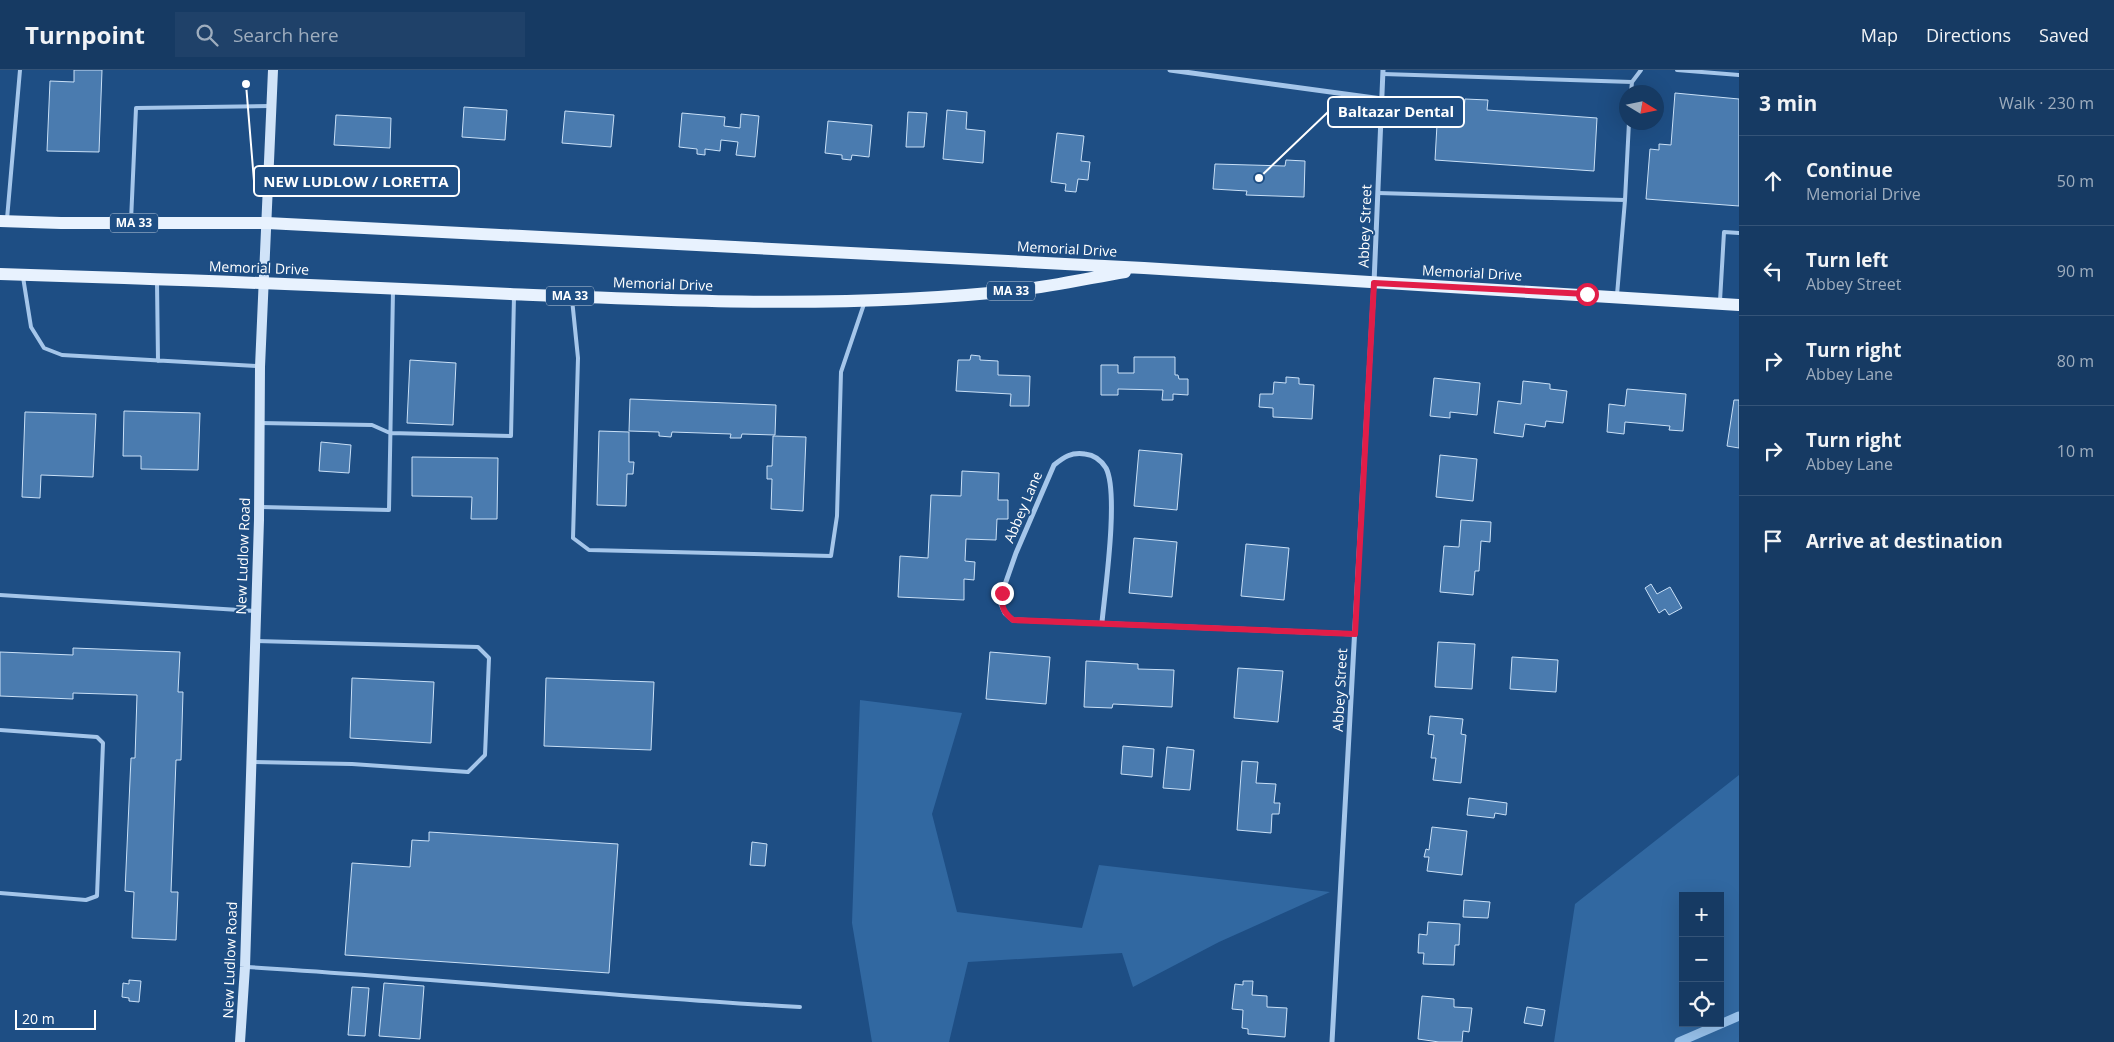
<!DOCTYPE html>
<html lang="en">
<head>
<meta charset="utf-8">
<style>
	body { margin:0; font-family:"Open Sans",sans-serif; background:#1f4169; color:#f1f3f6 }
	.controls { position:absolute; right:15px; bottom:15px; display:grid; overflow:hidden; border-radius:0px; box-shadow:0 5px 20px #0002 }
	.controls button { width:45px; height:45px; display:grid; place-items:center; padding:0; border:0; border-bottom:1px solid #355478; background:#163a63; color:#f1f3f6; font:25px sans-serif }
	.compass { position:absolute; left:1619px; top:15px; width:45px; height:45px; border-radius:50%; background:#163a63; box-shadow:0 5px 20px #0002; rotate:100deg }
	.scale { position:absolute; left:15px; bottom:12px; width:81px; box-sizing:border-box; padding-left:5px; border:2px solid #fff; border-top:0; font-size:14px; line-height:18px; white-space:nowrap; color:#fff; -webkit-text-stroke:4px #1e4e84; paint-order:stroke }
	.stop { position:absolute; width:15px; height:15px; margin:-11px; border:4px solid #e11d48; border-radius:50%; background:#fff }
	.stop.end { background:#e11d48; border-color:#fff; box-shadow:0 1px 5px #0008 }
	.list { margin:0; padding:0; list-style:none }
	h2 { display:flex; justify-content:space-between; align-items:center; height:65px; margin:0; padding:0 20px; font-size:21px }
	h2 small { font-size:16px; font-weight:400; color:#9eadbe }
	.list li { display:grid; grid-template-columns:32px 1fr auto; gap:15px; align-items:center; box-sizing:border-box; height:90px; padding:0 20px; border-top:1px solid #355478 }
	.list b { display:block; font-size:19px; white-space:nowrap }
	.list p { margin:0; font-size:16px; white-space:nowrap; color:#9eadbe }
	.list em { font-size:16px; font-style:normal; color:#9eadbe }
	.icon { flex:none; width:28px; height:28px; fill:none; stroke:currentColor; stroke-width:2; stroke-linecap:round; stroke-linejoin:round }
	.map { position:relative; flex:none; width:1739px; height:972px; overflow:hidden }
	header { display:flex; align-items:center; gap:30px; box-sizing:border-box; height:70px; padding:0 25px; background:#163a63; border-bottom:1px solid #355478 }
	header strong { font-size:24px }
	nav { display:flex; gap:28px; margin-inline-start:auto; font-size:18px }
	.search { width:350px; height:45px; background:#1f4169; display:flex; align-items:center; gap:12px; box-sizing:border-box; padding:0 18px; border-radius:0px; color:#9eadbe; font-size:19px }
	main { display:flex }
	aside { flex:1; background:#163a63 }
	.map>svg:first-child { display:block }
</style>
</head>
<body>
<header>
<strong>Turnpoint</strong>
<div class="search"><svg class="icon" aria-label="search" viewBox="0 0 24 24"><circle cx="10" cy="10" r="6"/><path d="M15 15l6 6"/></svg>Search here</div>
<nav><a>Map</a><a>Directions</a><a>Saved</a></nav>
</header>
<main>
<div class="map">
<svg width="1739" height="972" viewBox="0 0 1739 972">
	<rect width="100%" height="100%" fill="#1e4e84"/>
	<!-- green -->
	<path fill="#3168a1" fill-rule="evenodd" d="M 860,630 L 962,643 L 932,744 L 957,842 L 1082,858 L 1099,795 L 1330,822 L 1219,872 L 1133,917 L 1122,883 L 968,892 L 949,972 L 872,972 L 852,853 Z
		M 1739,705 L 1739,972 L 1554,972 L 1575,834 ZM 1683,826 L 1720,826 L 1720,953 L 1683,953 Z"/>
	<g fill="none" stroke-linecap="round" stroke-linejoin="round">
		<!-- stream -->
		<path stroke="#98c2ec" stroke-width="9" d="M 1679,972 L 1739,946"/>
	</g>
	<!-- building -->
	<path fill="#4a7baf" stroke="#c9e0f7" d="M 74,0 L 102,0 L 99,82 L 47,81 L 50,11 L 74,12 Z
		M 1675,23 L 1739,29 L 1739,136 L 1646,129 L 1650,79 L 1659,80 L 1659,74 L 1671,75 Z
		M 1465,29 L 1488,30 L 1487,40 L 1597,48 L 1594,101 L 1435,90 L 1438,37 L 1464,39 Z
		M 464,37 L 507,40 L 505,70 L 462,67 Z
		M 947,40 L 967,42 L 966,59 L 985,61 L 983,93 L 943,89 Z
		M 565,41 L 614,45 L 611,77 L 562,73 Z
		M 908,42 L 927,43 L 924,77 L 906,77 Z
		M 682,43 L 725,47 L 724,56 L 740,58 L 741,44 L 759,46 L 755,87 L 736,85 L 738,72 L 721,70 L 720,81 L 705,79 L 705,85 L 697,84 L 697,79 L 679,77 Z
		M 336,45 L 391,48 L 390,78 L 334,75 Z
		M 828,51 L 872,55 L 869,87 L 852,85 L 851,90 L 842,89 L 842,85 L 825,83 Z
		M 1057,63 L 1084,66 L 1081,91 L 1090,92 L 1088,110 L 1078,109 L 1076,122 L 1065,121 L 1066,114 L 1051,112 Z
		M 1286,90 L 1305,91 L 1304,127 L 1246,125 L 1247,121 L 1213,119 L 1215,94 L 1285,96 Z
		M 971,285 L 980,286 L 980,290 L 998,291 L 998,305 L 1030,306 L 1029,336 L 1010,336 L 1011,324 L 956,321 L 958,290 L 970,290 Z
		M 1134,287 L 1175,287 L 1175,305 L 1178,305 L 1179,309 L 1188,309 L 1188,325 L 1173,324 L 1173,330 L 1162,330 L 1163,320 L 1118,319 L 1118,325 L 1101,325 L 1101,295 L 1118,295 L 1118,303 L 1134,303 Z
		M 410,290 L 456,293 L 453,355 L 407,353 Z
		M 1286,307 L 1299,308 L 1299,314 L 1314,315 L 1312,349 L 1273,347 L 1273,338 L 1259,337 L 1260,324 L 1273,324 L 1274,312 L 1286,313 Z
		M 1434,308 L 1480,313 L 1477,345 L 1450,342 L 1450,348 L 1430,346 Z
		M 1523,311 L 1550,314 L 1550,319 L 1567,321 L 1563,353 L 1546,351 L 1545,357 L 1525,354 L 1523,367 L 1494,363 L 1498,331 L 1521,334 Z
		M 1627,319 L 1686,324 L 1683,361 L 1669,360 L 1670,356 L 1625,352 L 1624,364 L 1607,362 L 1609,334 L 1625,336 Z
		M 630,329 L 776,335 L 775,365 L 742,364 L 741,368 L 730,368 L 731,364 L 672,362 L 671,367 L 659,366 L 659,362 L 629,361 Z
		M 1734,330 L 1739,330 L 1739,378 L 1727,376 Z
		M 124,341 L 200,343 L 198,400 L 141,399 L 141,386 L 123,386 Z
		M 25,342 L 96,344 L 93,407 L 41,405 L 40,428 L 22,427 Z
		M 599,361 L 629,362 L 629,392 L 634,392 L 633,404 L 627,404 L 626,436 L 597,435 Z
		M 773,366 L 806,367 L 803,441 L 771,439 L 772,409 L 767,409 L 767,396 L 772,396 Z
		M 321,372 L 351,375 L 349,403 L 319,401 Z
		M 1139,380 L 1182,384 L 1177,440 L 1134,436 Z
		M 1440,385 L 1477,389 L 1473,431 L 1436,427 Z
		M 412,387 L 498,388 L 497,449 L 471,449 L 472,427 L 412,426 Z
		M 962,401 L 999,403 L 998,430 L 1008,430 L 1008,449 L 997,449 L 996,470 L 966,469 L 965,491 L 975,492 L 974,510 L 964,509 L 964,530 L 898,527 L 900,486 L 928,488 L 931,425 L 961,426 Z
		M 1461,450 L 1491,452 L 1490,472 L 1481,471 L 1479,501 L 1475,501 L 1473,525 L 1440,522 L 1444,476 L 1459,477 Z
		M 1134,468 L 1177,472 L 1172,527 L 1129,523 Z
		M 1246,474 L 1289,478 L 1284,530 L 1241,526 Z
		M 1651,514 L 1657,524 L 1670,517 L 1682,538 L 1669,545 L 1665,539 L 1659,543 L 1645,518 Z
		M 1438,572 L 1475,574 L 1472,619 L 1435,617 Z
		M 73,578 L 180,582 L 178,622 L 183,622 L 181,690 L 176,690 L 171,822 L 178,822 L 176,870 L 132,868 L 134,822 L 125,821 L 131,688 L 135,688 L 137,625 L 73,623 L 73,629 L 0,626 L 0,582 L 73,585 Z
		M 990,582 L 1050,587 L 1046,634 L 986,629 Z
		M 1512,587 L 1558,590 L 1556,622 L 1510,619 Z
		M 1086,591 L 1138,594 L 1138,599 L 1174,600 L 1172,637 L 1113,634 L 1112,638 L 1084,637 Z
		M 1238,598 L 1283,601 L 1278,652 L 1234,648 Z
		M 352,608 L 434,612 L 431,673 L 350,668 Z
		M 546,608 L 654,612 L 651,680 L 544,676 Z
		M 1430,646 L 1463,649 L 1461,664 L 1466,665 L 1461,713 L 1433,710 L 1436,688 L 1431,688 L 1434,665 L 1428,664 Z
		M 1123,676 L 1154,679 L 1152,707 L 1121,704 Z
		M 1167,677 L 1194,680 L 1190,720 L 1163,718 Z
		M 1242,691 L 1258,692 L 1256,713 L 1276,714 L 1274,733 L 1280,733 L 1279,744 L 1272,744 L 1271,763 L 1237,760 Z
		M 1469,728 L 1507,733 L 1506,745 L 1495,743 L 1494,748 L 1467,745 Z
		M 1432,757 L 1467,761 L 1462,805 L 1427,801 L 1429,787 L 1424,787 L 1426,779 L 1429,780 Z
		M 429,762 L 618,774 L 609,903 L 345,885 L 352,793 L 410,797 L 412,770 L 429,771 Z
		M 752,772 L 767,774 L 765,796 L 750,795 Z
		M 1464,830 L 1490,832 L 1488,848 L 1463,847 Z
		M 1428,852 L 1460,854 L 1459,875 L 1455,875 L 1454,895 L 1423,894 L 1424,883 L 1418,883 L 1419,864 L 1427,865 Z
		M 129,910 L 141,911 L 139,932 L 129,931 L 129,928 L 122,927 L 123,913 L 129,914 Z
		M 1243,911 L 1253,911 L 1252,925 L 1267,926 L 1267,937 L 1287,938 L 1285,967 L 1248,964 L 1248,959 L 1242,958 L 1243,940 L 1232,939 L 1235,914 L 1243,915 Z
		M 384,913 L 424,916 L 420,969 L 379,966 Z
		M 352,917 L 369,918 L 365,966 L 348,965 Z
		M 1422,926 L 1454,929 L 1454,937 L 1472,938 L 1469,962 L 1463,961 L 1462,972 L 1439,972 L 1418,969 Z
		M 1527,937 L 1545,940 L 1542,956 L 1524,953 Z"/>
	<g fill="none" stroke-linecap="round" stroke-linejoin="round">
		<!-- lane -->
		<path stroke="#a5c6ea" stroke-width="4" d="M 1677,0 L 1739,5
			M 1383,4 L 1632,12 L 1641,0
			M 1631,22 L 1632,12
			M 1378,123 L 1625,130 L 1617,225
			M 1625,130 L 1629,52
			M 7,149 L 20,0
			M 131,151 L 136,38 L 271,36
			M 23,207 L 31,257 L 44,278 L 62,285 L 258,296
			M 157,212 L 158,291
			M 572,229 L 578,288 L 573,468 L 589,480 L 831,486 L 837,446 L 841,302 L 864,234
			M 1720,231 L 1724,162 L 1739,163
			M 260,353 L 372,355 L 390,363 L 511,366 L 514,226
			M 261,437 L 389,440 L 393,221
			M 0,525 L 255,541
			M 0,660 L 97,667 L 103,673 L 97,826 L 86,830 L 0,823
			M 252,692 L 352,694 L 468,702 L 485,685 L 489,588 L 478,577 L 256,571
			M 247,897 C 432,908 616,927 800,937"/>
		<!-- street -->
		<path stroke="#a5c6ea" stroke-width="5" d="M 1170,0 L 1382,29
			M 1102,552 C 1105,521 1119,423 1106,398 C 1101,390 1094,385 1085,384 C 1071,382 1064,387 1054,395 L 1016,483 L 1002,523 L 1001,534 L 1005,543 L 1013,550 L 1355,564
			M 1332,972 L 1374,213 L 1383,0"/>
		<!-- secondary -->
		<path stroke="#d0e3f8" stroke-width="10" d="M 240,972 L 245,897 L 259,450 L 260,297 L 273,0"/>
		<!-- primary -->
		<path stroke="#e8f2fe" stroke-width="12" d="M 0,151 L 61,153 L 267,153 L 1144,198 L 1739,235
			M 0,204 C 170,209 340,216 510,224 C 679,231 850,239 1019,220 C 1054,216 1090,208 1125,202"/>
	</g>
	<g fill="none" stroke-linecap="round" stroke-linejoin="round">
		<!-- route -->
		<path stroke="#e11d48" stroke-width="6" d="M 1002,523 C 1001,536 1003,542 1013,550 L 1355,564 L 1374,213 L 1587,224"/>
	</g>
	<g text-anchor="middle" stroke-width="4" stroke-linejoin="round" paint-order="stroke">
		<!-- shield labels -->
		<g fill="#1e4e84" stroke="#bccada" stroke-width="1">
			<rect x="110" y="143.5" width="48" height="19" rx="4"/>
			<rect x="987" y="211.5" width="48" height="19" rx="4"/>
			<rect x="546" y="216.5" width="48" height="19" rx="4"/>
		</g>
		<g font-size="12" font-weight="bold" fill="#fff">
			<text x="134" y="157">MA 33</text>
			<text x="1011" y="225">MA 33</text>
			<text x="570" y="230">MA 33</text>
		</g>
		<!-- street labels -->
		<g font-size="14" fill="#fff" stroke="#1e4e84">
			<text transform="translate(1365 156) rotate(-88)" y="5">Abbey Street</text>
			<text transform="translate(1067 179) rotate(3)" y="5">Memorial Drive</text>
			<text transform="translate(259 198) rotate(2)" y="5">Memorial Drive</text>
			<text transform="translate(1472 203) rotate(3)" y="5">Memorial Drive</text>
			<text transform="translate(663 214) rotate(2)" y="5">Memorial Drive</text>
			<text transform="translate(1023 437) rotate(-67)" y="5">Abbey Lane</text>
			<text transform="translate(243 486) rotate(-88)" y="5">New Ludlow Road</text>
			<text transform="translate(1340 620) rotate(-87)" y="5">Abbey Street</text>
			<text transform="translate(230 890) rotate(-88)" y="5">New Ludlow Road</text>
		</g>
	</g>
	<!-- callouts -->
	<path fill="none" stroke="#fff" stroke-width="2" d="M1259 108L1328 42M246 14L254 111"/>
	<g fill="#fff" stroke="#1e4e84" stroke-width="2">
		<circle cx="1259" cy="108" r="5"/>
		<circle cx="246" cy="14" r="5"/>
	</g>
	<g fill="#1e4e84" stroke="#fff" stroke-width="2">
		<rect x="1328" y="27" width="136" height="30" rx="5"/>
		<rect x="254" y="96" width="205" height="30" rx="5"/>
	</g>
	<g font-size="15" text-anchor="middle" font-weight="bold" fill="#fff">
		<text x="1396" y="47">Baltazar Dental</text>
		<text x="356" y="117">NEW LUDLOW / LORETTA</text>
	</g>
</svg>
<div class="controls">
<button>+</button>
<button>−</button>
<button><svg class="icon" aria-label="locate" viewBox="0 0 24 24"><circle cx="12" cy="12" r="6"/><path d="M12 2v4M12 18v4M2 12h4M18 12h4"/></svg></button>
</div>
<svg class="compass" viewBox="-18 -18 36 36"><path d="M0-13l5 13h-10z" fill="#e53935"/><path d="M0 13l5-13h-10z" fill="#9eadbe"/></svg>
<div class="scale">20 m</div>
<div class="stop" style="left:1587px;top:224px"></div>
<div class="stop end" style="left:1002px;top:523px"></div>
</div>
<aside>
<h2>3 min<small>Walk · 230 m</small></h2>
<ul class="list">
<li><svg class="icon" aria-label="ahead" viewBox="0 0 24 24"><path d="M12 20V5M6 11l6-6 6 6"/></svg><div><b>Continue</b><p>Memorial Drive</p></div><em>50 m</em></li>
<li><svg class="icon" aria-label="left" viewBox="0 0 24 24"><path d="M17 20v-9H6M10 6l-5 5 5 5"/></svg><div><b>Turn left</b><p>Abbey Street</p></div><em>90 m</em></li>
<li><svg class="icon" aria-label="right" viewBox="0 0 24 24"><path d="M7 20v-9h11M14 6l5 5-5 5"/></svg><div><b>Turn right</b><p>Abbey Lane</p></div><em>80 m</em></li>
<li><svg class="icon" aria-label="right" viewBox="0 0 24 24"><path d="M7 20v-9h11M14 6l5 5-5 5"/></svg><div><b>Turn right</b><p>Abbey Lane</p></div><em>10 m</em></li>
<li><svg class="icon" aria-label="arrive" viewBox="0 0 24 24"><path d="M6 21V4h12l-3 4 3 4H6"/></svg><div><b>Arrive at destination</b></div></li>
</ul>
</aside>
</main>
</body>
</html>
